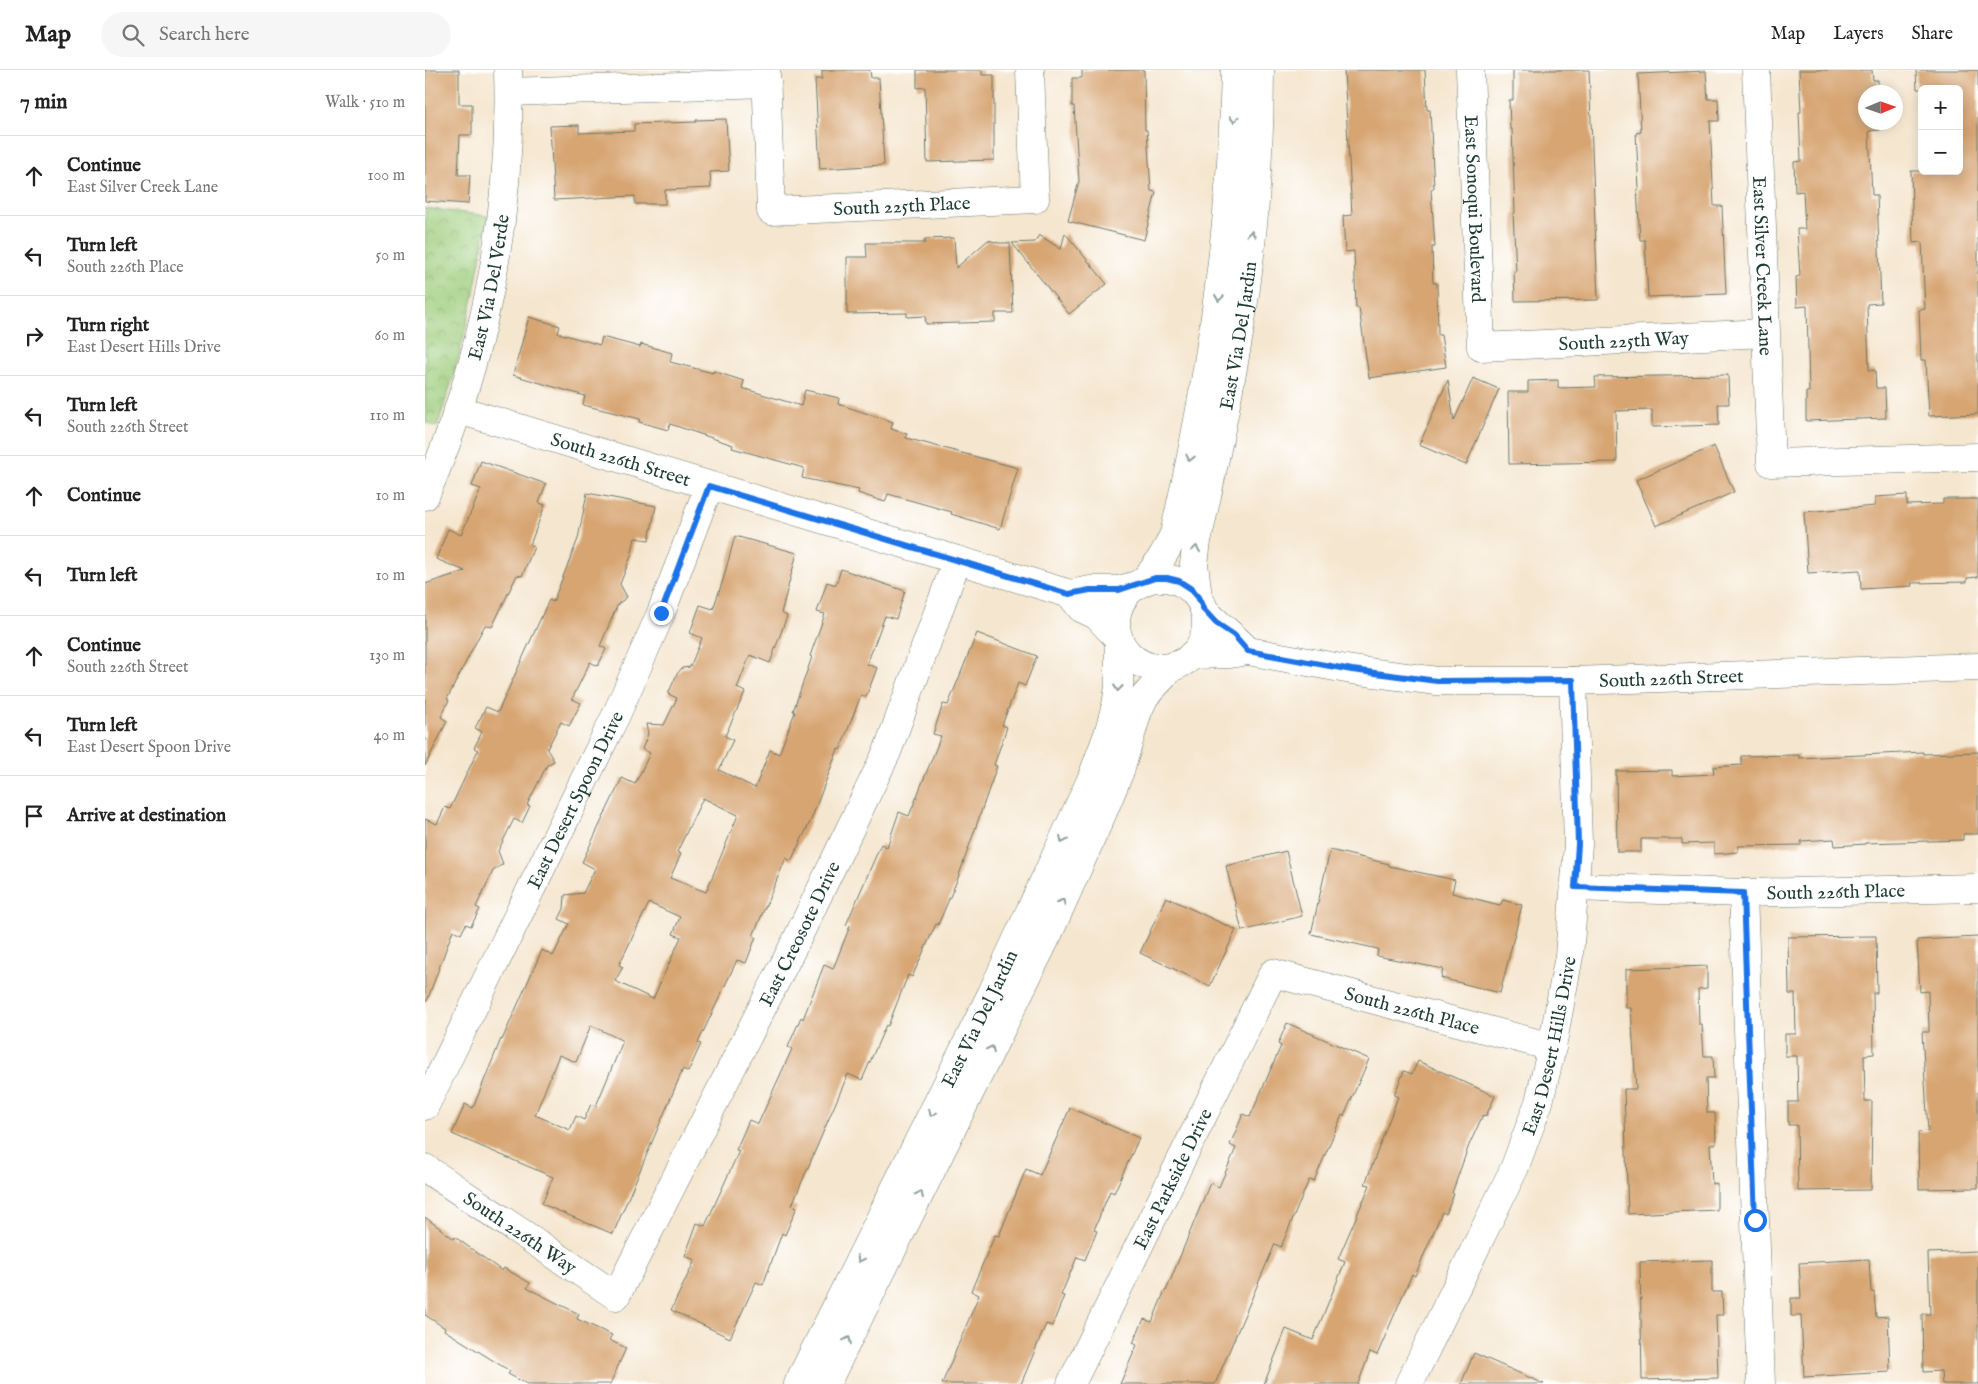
<!DOCTYPE html>
<html lang="en">
<head>
<meta charset="utf-8">
<style>
	body { margin:0; font-family:"IM FELL English",serif; background:#f6f6f6; color:#222 }
	.controls { position:absolute; right:15px; top:15px; display:grid; overflow:hidden; border-radius:8px; box-shadow:0 2px 12px #0003 }
	.controls button { width:45px; height:45px; display:grid; place-items:center; padding:0; border:0; border-bottom:1px solid #e0e0e0; background:#fff; color:#222; font:25px sans-serif }
	.compass { position:absolute; left:1433px; top:15px; width:45px; height:45px; border-radius:50%; background:#fff; box-shadow:0 2px 12px #0003; rotate:88deg }
	.stop { position:absolute; width:15px; height:15px; margin:-11px; border:4px solid #1a73e8; border-radius:50%; background:#fff }
	.stop.end { background:#1a73e8; border-color:#fff; box-shadow:0 1px 5px #0008 }
	.list { margin:0; padding:0; list-style:none }
	h2 { display:flex; justify-content:space-between; align-items:center; height:65px; margin:0; padding:0 20px; font-size:21px }
	h2 small { font-size:16px; font-weight:400; color:#767676 }
	.list li { display:grid; grid-template-columns:32px 1fr auto; gap:15px; align-items:center; box-sizing:border-box; height:80px; padding:0 20px; border-top:1px solid #e0e0e0 }
	.list b { display:block; font-size:19px; white-space:nowrap }
	.list p { margin:0; font-size:16px; white-space:nowrap; color:#767676 }
	.list em { font-size:16px; font-style:normal; color:#767676 }
	.icon { flex:none; width:28px; height:28px; fill:none; stroke:currentColor; stroke-width:2; stroke-linecap:round; stroke-linejoin:round }
	.map { position:relative; flex:none; width:1553px; height:1314px; overflow:hidden }
	header { display:flex; align-items:center; gap:30px; box-sizing:border-box; height:70px; padding:0 25px; background:#fff; border-bottom:1px solid #e0e0e0 }
	header strong { font-size:24px }
	nav { display:flex; gap:28px; margin-inline-start:auto; font-size:18px }
	.search { width:350px; height:45px; background:#f6f6f6; display:flex; align-items:center; gap:12px; box-sizing:border-box; padding:0 18px; border-radius:28px; color:#767676; font-size:19px }
	main { display:flex }
	aside { flex:1; background:#fff }
	.map>svg:first-child { display:block }
</style>
</head>
<body>
<header>
<strong>Map</strong>
<div class="search"><svg class="icon" aria-label="search" viewBox="0 0 24 24"><circle cx="10" cy="10" r="6"/><path d="M15 15l6 6"/></svg>Search here</div>
<nav><a>Map</a><a>Layers</a><a>Share</a></nav>
</header>
<main>
<aside>
<h2>7 min<small>Walk · 510 m</small></h2>
<ul class="list">
<li><svg class="icon" aria-label="ahead" viewBox="0 0 24 24"><path d="M12 20V5M6 11l6-6 6 6"/></svg><div><b>Continue</b><p>East Silver Creek Lane</p></div><em>100 m</em></li>
<li><svg class="icon" aria-label="left" viewBox="0 0 24 24"><path d="M17 20v-9H6M10 6l-5 5 5 5"/></svg><div><b>Turn left</b><p>South 226th Place</p></div><em>50 m</em></li>
<li><svg class="icon" aria-label="right" viewBox="0 0 24 24"><path d="M7 20v-9h11M14 6l5 5-5 5"/></svg><div><b>Turn right</b><p>East Desert Hills Drive</p></div><em>60 m</em></li>
<li><svg class="icon" aria-label="left" viewBox="0 0 24 24"><path d="M17 20v-9H6M10 6l-5 5 5 5"/></svg><div><b>Turn left</b><p>South 226th Street</p></div><em>110 m</em></li>
<li><svg class="icon" aria-label="ahead" viewBox="0 0 24 24"><path d="M12 20V5M6 11l6-6 6 6"/></svg><div><b>Continue</b></div><em>10 m</em></li>
<li><svg class="icon" aria-label="left" viewBox="0 0 24 24"><path d="M17 20v-9H6M10 6l-5 5 5 5"/></svg><div><b>Turn left</b></div><em>10 m</em></li>
<li><svg class="icon" aria-label="ahead" viewBox="0 0 24 24"><path d="M12 20V5M6 11l6-6 6 6"/></svg><div><b>Continue</b><p>South 226th Street</p></div><em>130 m</em></li>
<li><svg class="icon" aria-label="left" viewBox="0 0 24 24"><path d="M17 20v-9H6M10 6l-5 5 5 5"/></svg><div><b>Turn left</b><p>East Desert Spoon Drive</p></div><em>40 m</em></li>
<li><svg class="icon" aria-label="arrive" viewBox="0 0 24 24"><path d="M6 21V4h12l-3 4 3 4H6"/></svg><div><b>Arrive at destination</b></div></li>
</ul>
</aside>
<div class="map">
<svg width="1553" height="1314" viewBox="0 0 1553 1314">
	<defs>
		<pattern id="park-crowns" width="20" height="18" patternUnits="userSpaceOnUse" patternTransform="scale(1.25)"><rect width="20" height="18" fill="#9dcd7c"/><path d="M2 6a3 3 0 1 1 6 0M12 15a3 3 0 1 1 6 0" fill="none" stroke="#7fa866"/></pattern>
	</defs>
	<rect width="100%" height="100%" fill="#fff"/>
	<filter id="ink" filterUnits="userSpaceOnUse"><feTurbulence type="fractalNoise" baseFrequency=".02" numOctaves="2"/><feDisplacementMap in="SourceGraphic" scale="10" xChannelSelector="R" yChannelSelector="G"/><feConvolveMatrix kernelMatrix="1 2 1 2 8 2 1 2 1" color-interpolation-filters="sRGB"/></filter>
	<filter id="wash" filterUnits="userSpaceOnUse"><feTurbulence type="fractalNoise" baseFrequency=".0096" numOctaves="4" result="noise"/><feDisplacementMap in="SourceGraphic" scale="20" xChannelSelector="R" yChannelSelector="G"/><feGaussianBlur stdDeviation="1.12" result="paint"/><feColorMatrix in="noise" values="0 0 0 0 0 0 0 0 0 0 0 0 0 0 0 0 0 1.4 0 .05"/><feComposite in="paint" operator="in"/></filter>
	<g filter="url(#wash)">
		<rect width="100%" height="100%" fill="#f5e6cf"/>
		<!-- park -->
		<path fill="url(#park-crowns)" stroke="#5e8558" d="M 0,138 L 63,146 L 48,228 L 30,302 L 12,357 L 0,352 Z"/>
		<g id="blocks">
			<!-- building -->
			<path fill="#d7a572" fill-rule="evenodd" d="M 0,0 L 34,0 L 34,34 L 47,34 L 47,65 L 35,65 L 33,105 L 45,105 L 43,134 L 0,131 Z
				M 397,0 L 445,0 L 446,8 L 454,8 L 459,95 L 395,99 L 390,9 L 397,9 Z
				M 492,0 L 557,0 L 557,5 L 569,5 L 569,90 L 502,92 L 500,17 L 492,18 Z
				M 657,0 L 719,0 L 720,60 L 722,60 L 726,121 L 731,122 L 719,170 L 643,151 L 654,111 L 649,36 L 647,36 L 647,8 L 657,8 Z
				M 919,0 L 1000,0 L 1002,40 L 1005,40 L 1009,118 L 1006,119 L 1010,177 L 1007,177 L 1008,213 L 1012,213 L 1013,265 L 1016,265 L 1021,297 L 944,308 L 934,238 L 931,238 L 929,181 L 920,182 L 918,146 L 927,145 Z
				M 1088,0 L 1164,0 L 1173,230 L 1090,231 L 1089,201 L 1091,201 L 1088,143 L 1090,143 L 1087,59 L 1085,59 L 1084,30 L 1088,30 Z
				M 1374,0 L 1447,0 L 1448,10 L 1453,10 L 1453,22 L 1440,22 L 1440,52 L 1454,52 L 1455,60 L 1444,61 L 1447,125 L 1452,125 L 1456,233 L 1442,234 L 1444,301 L 1450,300 L 1451,318 L 1460,318 L 1461,348 L 1381,351 L 1381,322 L 1384,322 L 1382,236 L 1372,237 L 1371,207 L 1375,206 L 1372,159 L 1380,159 L 1378,121 L 1370,122 L 1369,92 L 1376,91 L 1374,42 L 1376,42 Z
				M 1491,0 L 1553,0 L 1553,344 L 1504,346 L 1501,290 L 1496,290 L 1494,240 L 1500,239 L 1497,172 L 1488,173 L 1486,101 L 1534,101 L 1534,19 L 1492,19 Z
				M 1281,1 L 1283,29 L 1293,29 L 1294,51 L 1285,51 L 1289,136 L 1297,136 L 1301,224 L 1223,227 L 1220,170 L 1215,170 L 1212,119 L 1214,119 L 1211,63 L 1216,62 L 1213,4 Z
				M 301,49 L 304,101 L 285,102 L 286,118 L 240,120 L 240,134 L 210,134 L 210,126 L 129,130 L 125,56 L 154,55 L 154,63 L 209,61 L 209,54 L 271,52 L 271,50 Z
				M 640,163 L 682,214 L 644,244 L 587,173 L 610,172 L 614,165 L 636,179 Z
				M 529,168 L 531,198 L 563,170 L 574,173 L 585,173 L 588,243 L 570,243 L 570,252 L 501,254 L 500,246 L 482,247 L 482,243 L 422,244 L 422,187 L 442,187 L 441,173 L 500,173 L 500,169 Z
				M 104,247 L 135,256 L 133,263 L 175,275 L 177,267 L 215,277 L 216,274 L 247,283 L 245,292 L 288,303 L 288,301 L 319,311 L 317,318 L 376,336 L 380,320 L 414,328 L 413,334 L 468,352 L 466,359 L 482,364 L 481,368 L 593,398 L 575,459 L 526,444 L 527,442 L 463,424 L 460,432 L 433,423 L 434,420 L 377,408 L 379,398 L 307,378 L 308,375 L 245,354 L 243,360 L 214,352 L 215,349 L 158,335 L 160,326 L 88,305 Z
				M 1303,305 L 1304,334 L 1293,334 L 1294,355 L 1227,357 L 1227,340 L 1191,341 L 1192,392 L 1084,394 L 1083,322 L 1103,322 L 1103,311 L 1133,310 L 1133,318 L 1171,317 L 1170,307 Z
				M 1048,308 L 1074,319 L 1041,395 L 994,375 L 1023,310 L 1029,351 Z
				M 1289,376 L 1309,422 L 1231,456 L 1211,410 Z
				M 56,391 L 121,414 L 114,433 L 120,435 L 105,475 L 109,477 L 97,506 L 92,505 L 67,557 L 60,555 L 52,570 L 22,629 L 24,630 L 16,647 L 22,651 L 0,696 L 0,514 L 40,501 L 11,489 L 23,459 L 36,465 L 56,419 L 47,416 Z
				M 162,423 L 231,436 L 224,470 L 210,468 L 206,486 L 195,514 L 202,527 L 193,534 L 175,576 L 181,579 L 173,596 L 165,592 L 147,629 L 156,633 L 144,656 L 136,652 L 122,679 L 129,691 L 122,695 L 102,735 L 105,736 L 97,753 L 89,749 L 73,781 L 78,794 L 68,801 L 51,837 L 55,839 L 46,856 L 41,854 L 36,864 L 28,860 L 2,931 L 0,931 L 0,749 L 12,754 L 20,737 L 25,739 L 53,680 L 49,678 L 57,662 L 50,658 L 61,637 L 73,642 L 124,530 L 128,532 L 153,469 Z
				M 1482,425 L 1482,435 L 1518,434 L 1518,429 L 1553,429 L 1553,507 L 1542,508 L 1542,512 L 1486,513 L 1487,516 L 1436,519 L 1435,500 L 1383,503 L 1379,442 L 1450,436 L 1450,427 Z
				M 310,466 L 372,483 L 356,543 L 362,546 L 345,593 L 325,585 L 312,618 L 320,622 L 300,666 L 308,670 L 294,700 L 330,718 L 345,680 L 354,684 L 370,642 L 368,641 L 387,587 L 385,586 L 400,544 L 392,542 L 402,512 L 411,515 L 416,499 L 480,521 L 471,549 L 460,546 L 442,594 L 452,598 L 441,627 L 436,625 L 415,680 L 413,679 L 386,750 L 366,791 L 361,788 L 328,866 L 331,867 L 321,893 L 312,890 L 273,973 L 276,974 L 263,1002 L 258,999 L 188,1164 L 117,1134 L 128,1107 L 27,1064 L 40,1034 L 48,1038 L 76,969 L 77,970 L 117,880 L 128,886 L 144,854 L 134,849 L 139,839 L 140,825 L 158,823 L 170,799 L 157,792 L 197,708 L 210,714 L 225,683 L 217,679 L 223,664 L 221,654 L 239,655 L 252,628 L 243,624 L 252,604 L 257,598 L 265,597 L 277,568 L 265,563 L 275,535 L 288,539 L 298,510 ZM 278,728 L 313,745 L 281,822 L 245,808 L 256,784 L 252,782 ZM 224,833 L 255,847 L 248,864 L 256,867 L 228,929 L 190,911 L 198,897 L 194,895 ZM 166,955 L 198,971 L 171,1036 L 166,1034 L 159,1050 L 151,1046 L 145,1060 L 110,1045 L 134,985 L 151,992 Z
				M 552,563 L 612,586 L 600,616 L 593,613 L 577,655 L 582,657 L 569,695 L 572,696 L 533,808 L 513,855 L 511,854 L 487,907 L 483,905 L 463,956 L 461,955 L 437,1010 L 423,1004 L 367,1135 L 372,1137 L 360,1165 L 357,1163 L 338,1215 L 331,1212 L 305,1268 L 246,1240 L 270,1190 L 260,1186 L 272,1153 L 280,1156 L 314,1081 L 311,1080 L 324,1050 L 333,1054 L 367,979 L 363,977 L 376,947 L 378,949 L 399,895 L 408,899 L 425,856 L 421,855 L 456,774 L 462,777 L 474,742 L 484,746 L 516,666 L 508,664 L 518,634 L 523,635 Z
				M 1498,682 L 1498,684 L 1553,682 L 1553,764 L 1538,764 L 1538,770 L 1440,773 L 1440,774 L 1410,776 L 1409,769 L 1376,771 L 1376,775 L 1313,776 L 1313,782 L 1289,784 L 1289,773 L 1257,774 L 1257,769 L 1216,769 L 1216,782 L 1192,782 L 1191,701 L 1247,700 L 1247,706 L 1289,704 L 1288,697 L 1316,695 L 1316,686 L 1374,685 L 1374,688 Z
				M 905,780 L 964,794 L 964,796 L 1030,810 L 1027,823 L 1075,835 L 1078,830 L 1097,835 L 1075,923 L 1016,908 L 1018,899 L 952,886 L 953,879 L 886,864 Z
				M 861,781 L 877,846 L 817,861 L 801,796 Z
				M 741,827 L 811,860 L 785,916 L 715,883 Z
				M 1451,866 L 1452,923 L 1448,923 L 1449,984 L 1439,985 L 1440,1031 L 1447,1031 L 1446,1120 L 1373,1121 L 1372,1055 L 1363,1055 L 1363,1032 L 1373,1032 L 1372,986 L 1360,986 L 1360,964 L 1371,964 L 1370,924 L 1364,924 L 1363,867 Z
				M 1553,867 L 1553,1118 L 1494,1119 L 1493,1062 L 1503,1061 L 1497,962 L 1504,962 L 1503,921 L 1495,922 L 1492,870 Z
				M 1282,896 L 1282,918 L 1273,919 L 1274,954 L 1277,954 L 1279,986 L 1288,986 L 1289,1008 L 1281,1008 L 1282,1043 L 1290,1043 L 1291,1074 L 1285,1074 L 1287,1114 L 1292,1113 L 1292,1140 L 1203,1144 L 1199,1019 L 1211,1019 L 1206,938 L 1201,938 L 1201,899 Z
				M 862,953 L 944,989 L 919,1046 L 917,1045 L 889,1111 L 884,1110 L 856,1177 L 850,1174 L 790,1314 L 695,1314 L 712,1275 L 708,1273 L 719,1249 L 727,1252 L 740,1220 L 741,1221 L 785,1113 L 794,1117 L 811,1078 L 805,1075 L 818,1044 L 825,1047 L 856,976 L 853,974 Z
				M 993,991 L 1070,1026 L 1061,1046 L 1058,1045 L 1044,1075 L 1027,1123 L 1029,1124 L 1021,1144 L 1017,1142 L 990,1206 L 987,1204 L 952,1285 L 945,1282 L 933,1314 L 839,1314 L 861,1259 L 888,1270 L 920,1192 L 913,1189 L 945,1115 L 940,1114 L 973,1027 L 969,1025 L 979,1001 L 987,1004 Z
				M 645,1038 L 714,1068 L 689,1123 L 685,1121 L 669,1160 L 672,1161 L 660,1190 L 652,1187 L 636,1225 L 639,1226 L 627,1256 L 621,1254 L 596,1314 L 517,1314 L 554,1225 L 546,1221 L 570,1165 L 574,1166 L 601,1099 L 615,1105 Z
				M 0,1147 L 29,1169 L 30,1167 L 77,1201 L 79,1198 L 105,1213 L 102,1218 L 154,1244 L 152,1249 L 187,1265 L 184,1270 L 201,1278 L 185,1314 L 102,1314 L 83,1304 L 85,1301 L 19,1260 L 20,1258 L 0,1245 Z
				M 1553,1181 L 1553,1314 L 1517,1314 L 1516,1301 L 1498,1302 L 1497,1244 L 1505,1244 L 1503,1183 Z
				M 1444,1189 L 1446,1222 L 1449,1222 L 1451,1247 L 1463,1246 L 1465,1302 L 1379,1307 L 1376,1246 L 1366,1246 L 1366,1228 L 1376,1228 L 1374,1193 Z
				M 1287,1190 L 1287,1222 L 1297,1222 L 1298,1245 L 1291,1245 L 1293,1308 L 1217,1310 L 1215,1192 Z
				M 1049,1283 L 1119,1314 L 1036,1314 Z"/>
		</g>
	</g>
	<g filter="url(#ink)">
		<use href="#blocks" fill-opacity="0" stroke="#6a786a" stroke-width="1"/>
		<g fill="none" stroke-linecap="round" stroke-linejoin="round">
			<defs>
				<g id="minor">
					<path id="s1" d="M 341,0 L 346,141 L 610,129 L 605,0"/>
					<path id="s2" d="M 1045,0 L 1056,277 L 1340,263"/>
					<path id="s3" d="M 1331,0 L 1346,393 L 1553,387"/>
					<path d="M 84,22 L 342,13"/>
					<path id="s4" d="M 34,340 L 645,524 L 665,520 L 694,520 L 712,515"/>
					<path id="s5" d="M 0,426 C 58,293 88,146 83,0"/>
					<circle cx="736" cy="553" r="45"/>
					<path d="M 718,512 C 732,497 741,483 749,464 C 785,311 807,157 810,0"/>
					<path d="M 645,524 L 656,538 L 671,545 L 694,569"/>
					<path id="s6" d="M 773,527 L 769,494 L 772,471 C 788,400 803,329 815,258 C 829,173 835,86 835,0"/>
					<path d="M 779,540 C 793,555 809,566 823,581"/>
					<path id="s7" d="M 767,585 L 805,584 L 823,581 L 927,600 L 1012,611 L 1148,611 L 1553,597"/>
					<path id="s8" d="M 1150,817 L 1318,823 L 1553,818"/>
					<path d="M 1318,823 L 1336,1314"/>
					<path id="s9" d="M 0,1036 L 192,643 L 236,543 L 284,416"/>
					<path id="s10" d="M 0,1098 L 191,1226 L 372,869 L 462,682 L 532,490"/>
					<path id="s11" d="M 373,1314 L 566,925 L 666,710 L 683,664 L 691,635 L 694,617 L 694,570"/>
					<path d="M 401,1314 L 625,860 L 678,742 L 695,701 L 713,641 L 720,626 L 748,596"/>
					<path id="s12" d="M 646,1314 L 848,903 L 1127,977"/>
					<path id="s13" d="M 984,1314 L 1089,1099 L 1114,1032 L 1127,977 L 1144,886 L 1153,774 L 1148,611"/>
				</g>
			</defs>
			<!-- minor casing -->
			<use href="#minor" stroke="#6a786a" stroke-width="29"/>
			<!-- minor -->
			<use href="#minor" stroke="#fff" stroke-width="28"/>
		</g>
		<!-- one-way arrows -->
		<defs><path id="oneway-chevron" d="M-2-3.5L2.5 0L-2 3.5" fill="none" stroke-width="1.6" stroke-linecap="round" stroke-linejoin="round" transform="scale(1.25)"/></defs>
		<g stroke="#8f9e9a">
			<use href="#oneway-chevron" transform="translate(809 49) rotate(92)"/>
			<use href="#oneway-chevron" transform="translate(826 164) rotate(-85)"/>
			<use href="#oneway-chevron" transform="translate(794 228) rotate(98)"/>
			<use href="#oneway-chevron" transform="translate(765 388) rotate(103)"/>
			<use href="#oneway-chevron" transform="translate(771 479) rotate(-82)"/>
			<use href="#oneway-chevron" transform="translate(693 618) rotate(96)"/>
			<use href="#oneway-chevron" transform="translate(638 770) rotate(115)"/>
			<use href="#oneway-chevron" transform="translate(637 832) rotate(-66)"/>
			<use href="#oneway-chevron" transform="translate(566 979) rotate(-64)"/>
			<use href="#oneway-chevron" transform="translate(507 1043) rotate(116)"/>
			<use href="#oneway-chevron" transform="translate(495 1124) rotate(-64)"/>
			<use href="#oneway-chevron" transform="translate(435 1189) rotate(116)"/>
			<use href="#oneway-chevron" transform="translate(423 1270) rotate(-64)"/>
		</g>
	</g>
	<g fill="none" stroke-linecap="round" stroke-linejoin="round" filter="url(#ink)">
		<!-- route -->
		<path stroke="#1a73e8" stroke-width="6" d="M 236,543 L 284,416 L 644,524 L 665,520 L 694,520 L 730,508 L 742,508 L 754,511 L 765,518 L 773,527 L 779,540 L 791,553 L 809,565 L 823,581 L 927,600 L 1012,611 L 1148,610 L 1153,774 L 1150,817 L 1318,823 L 1330,1150"/>
	</g>
	<g text-anchor="middle" stroke-width="4" stroke-linejoin="round" paint-order="stroke">
		<!-- street labels -->
		<g font-size="19" fill="#1f3d34" stroke="#fff">
			<text dy="7" stroke="none"><textPath href="#s1" startOffset="272">South 225th Place</textPath></text>
			<text dy="7" stroke="none"><textPath href="#s2" startOffset="139">East Sonoqui Boulevard</textPath></text>
			<text dy="7" stroke="none"><textPath href="#s3" startOffset="196">East Silver Creek Lane</textPath></text>
			<text dy="7" stroke="none"><textPath href="#s5" startOffset="219">East Via Del Verde</textPath></text>
			<text dy="7" stroke="none"><textPath href="#s6" startOffset="266">East Via Del Jardin</textPath></text>
			<text dy="7" stroke="none"><textPath href="#s2" startOffset="420">South 225th Way</textPath></text>
			<text dy="7" stroke="none"><textPath href="#s4" startOffset="169">South 226th Street</textPath></text>
			<text dy="7" stroke="none"><textPath href="#s7" startOffset="482">South 226th Street</textPath></text>
			<text dy="7" stroke="none"><textPath href="#s9" startOffset="341">East Desert Spoon Drive</textPath></text>
			<text dy="7" stroke="none"><textPath href="#s8" startOffset="261">South 226th Place</textPath></text>
			<text dy="7" stroke="none"><textPath href="#s10" startOffset="636">East Creosote Drive</textPath></text>
			<text dy="7" stroke="none"><textPath href="#s12" startOffset="602">South 226th Place</textPath></text>
			<text dy="7" stroke="none"><textPath href="#s11" startOffset="408">East Via Del Jardin</textPath></text>
			<text dy="7" stroke="none"><textPath href="#s13" startOffset="368">East Desert Hills Drive</textPath></text>
			<text dy="7" stroke="none"><textPath href="#s12" startOffset="229">East Parkside Drive</textPath></text>
			<text dy="7" stroke="none"><textPath href="#s10" startOffset="115">South 226th Way</textPath></text>
		</g>
	</g>
</svg>
<div class="controls">
<button>+</button>
<button>−</button>
</div>
<svg class="compass" viewBox="-18 -18 36 36"><path d="M0-13l5 13h-10z" fill="#e53935"/><path d="M0 13l5-13h-10z" fill="#767676"/></svg>
<div class="stop" style="left:1330px;top:1150px"></div>
<div class="stop end" style="left:236px;top:543px"></div>
</div>
</main>
</body>
</html>
